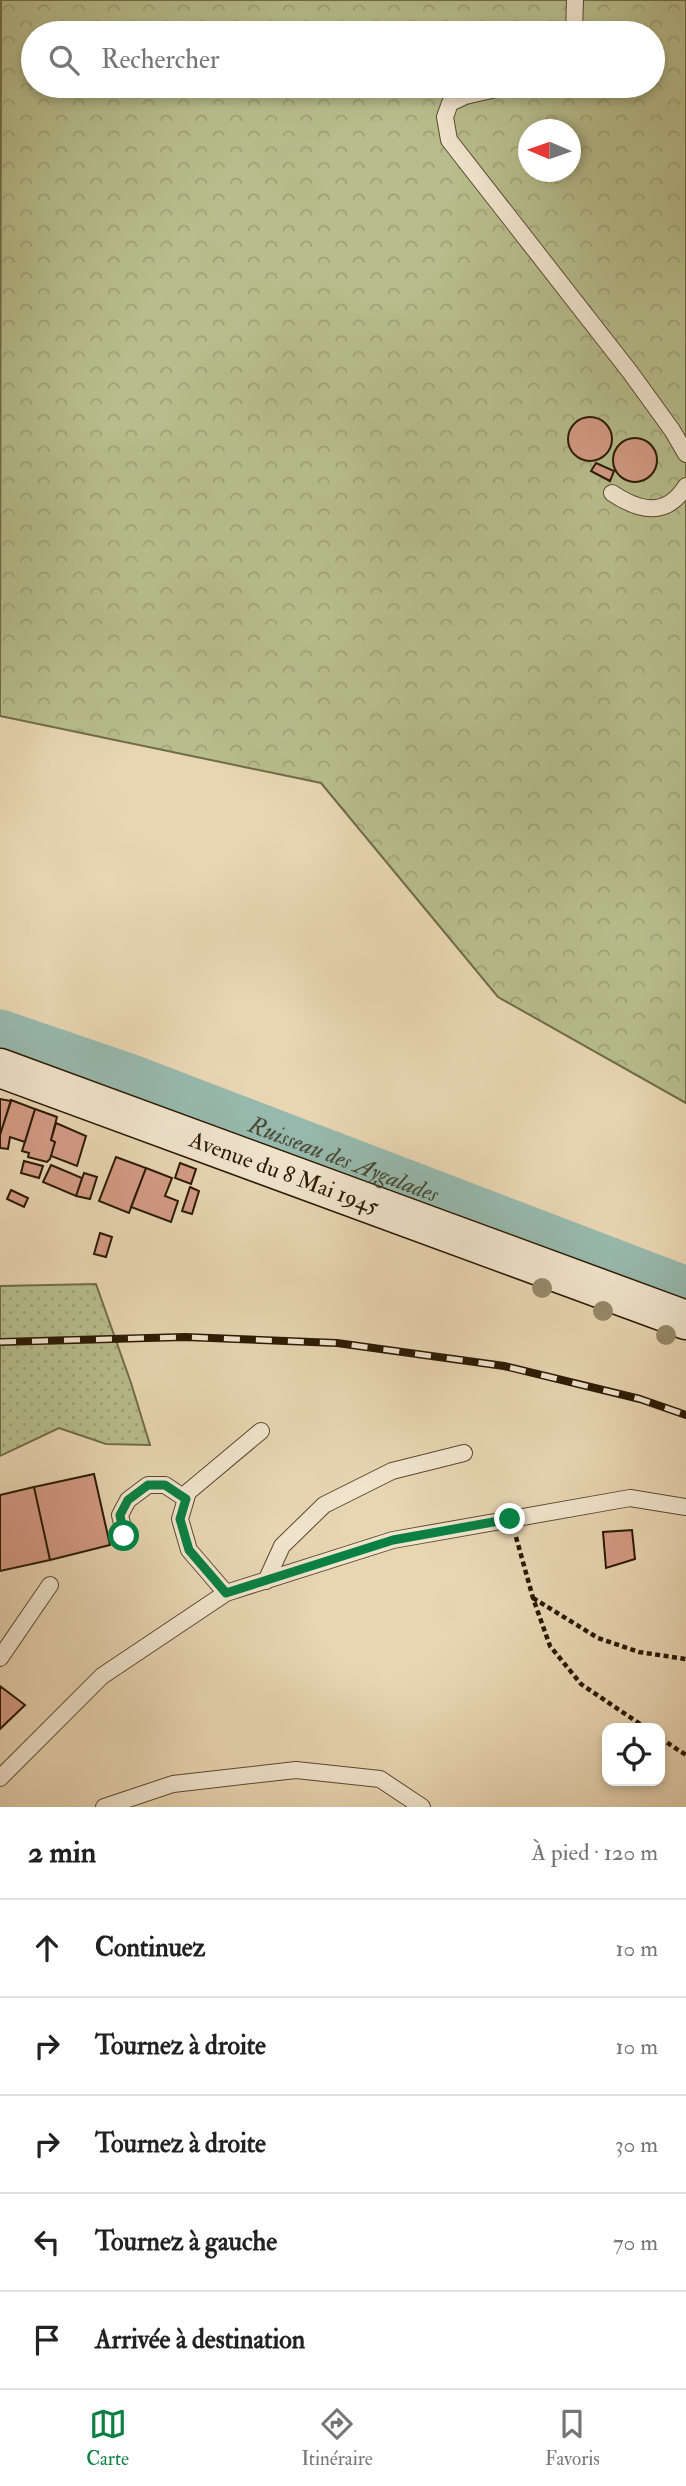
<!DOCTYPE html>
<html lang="fr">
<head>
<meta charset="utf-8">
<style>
	body { margin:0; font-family:"IM FELL Double Pica",serif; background:#f2f2f2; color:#222 }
	.controls { position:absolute; right:21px; bottom:21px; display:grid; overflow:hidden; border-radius:14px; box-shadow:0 4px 10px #0003 }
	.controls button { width:63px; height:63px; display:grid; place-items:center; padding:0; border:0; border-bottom:2px solid #e0e0e0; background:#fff; color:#222; font:35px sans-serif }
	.compass { position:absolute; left:518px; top:119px; width:63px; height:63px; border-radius:50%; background:#fff; box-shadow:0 4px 10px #0003; rotate:272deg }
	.stop { position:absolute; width:21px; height:21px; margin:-16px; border:5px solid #0b8043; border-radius:50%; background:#fff }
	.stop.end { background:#0b8043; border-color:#fff; box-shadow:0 2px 7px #0008 }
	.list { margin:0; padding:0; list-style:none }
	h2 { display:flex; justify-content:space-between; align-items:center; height:91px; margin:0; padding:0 28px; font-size:30px }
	h2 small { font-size:23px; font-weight:400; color:#767676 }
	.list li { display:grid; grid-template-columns:46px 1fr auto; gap:21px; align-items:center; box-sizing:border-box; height:98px; padding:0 28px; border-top:2px solid #e0e0e0 }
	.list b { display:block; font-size:26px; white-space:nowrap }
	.list em { font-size:23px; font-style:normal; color:#767676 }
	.icon { flex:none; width:38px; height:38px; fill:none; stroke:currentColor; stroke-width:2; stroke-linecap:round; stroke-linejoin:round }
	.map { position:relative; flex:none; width:686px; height:1807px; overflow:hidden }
	.search { position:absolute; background:#fff; box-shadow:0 4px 10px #0003; left:21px; right:21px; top:21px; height:77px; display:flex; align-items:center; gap:18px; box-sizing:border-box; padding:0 24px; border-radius:38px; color:#767676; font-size:26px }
	.sheet { height:581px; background:#fff }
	nav { display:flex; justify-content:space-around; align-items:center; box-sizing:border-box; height:98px; border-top:2px solid #e0e0e0; background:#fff; font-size:19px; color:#767676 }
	nav a { display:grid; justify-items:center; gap:4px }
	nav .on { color:#0b8043 }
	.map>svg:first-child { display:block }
</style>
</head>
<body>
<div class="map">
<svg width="686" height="1807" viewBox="0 0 686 1807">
	<defs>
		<pattern id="grass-dots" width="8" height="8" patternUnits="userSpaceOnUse" patternTransform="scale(1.75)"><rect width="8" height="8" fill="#b7bd8c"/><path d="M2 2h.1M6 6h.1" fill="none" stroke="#9ea277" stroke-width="1.8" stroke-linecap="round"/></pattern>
		<pattern id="forest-crowns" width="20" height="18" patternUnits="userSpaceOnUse" patternTransform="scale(1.75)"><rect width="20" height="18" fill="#b7bd8c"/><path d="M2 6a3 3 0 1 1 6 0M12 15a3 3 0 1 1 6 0" fill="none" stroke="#9ea277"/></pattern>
	</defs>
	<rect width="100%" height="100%" fill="#e8d5b2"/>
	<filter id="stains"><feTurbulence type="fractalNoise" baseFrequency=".00286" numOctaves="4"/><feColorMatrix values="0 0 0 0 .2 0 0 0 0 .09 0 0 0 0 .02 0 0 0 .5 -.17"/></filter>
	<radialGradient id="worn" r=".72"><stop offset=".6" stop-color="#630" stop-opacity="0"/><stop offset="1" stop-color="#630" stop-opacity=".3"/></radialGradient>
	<!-- grass -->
	<path fill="url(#grass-dots)" stroke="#716c48" stroke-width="2" d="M 96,1284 L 131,1383 L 150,1445 L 106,1444 L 59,1428 L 0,1456 L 0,1286 Z"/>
	<!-- forest -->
	<path fill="url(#forest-crowns)" stroke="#716c48" stroke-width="2" fill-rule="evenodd" d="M 1,0 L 686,0 L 686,1103 L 498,997 L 321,783 L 0,716 ZM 33,33 L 653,33 L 653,86 L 33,86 ZM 528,130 L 570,130 L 570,172 L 528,172 Z"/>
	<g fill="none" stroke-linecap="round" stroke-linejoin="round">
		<!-- stream -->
		<path stroke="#6c7969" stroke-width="8" d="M 0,1023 L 22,1039"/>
		<!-- river -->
		<path stroke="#97b9ad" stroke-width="47" id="s1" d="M 0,1033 L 126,1076 L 686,1290"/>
	</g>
	<!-- building -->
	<path fill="#d49b86" stroke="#2b1a03" stroke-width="2" d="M568 439a22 22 0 1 1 44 0a22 22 0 1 1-44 0Z
		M613 460a22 22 0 1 1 44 0a22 22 0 1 1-44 0Z
		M 596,463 L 614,471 L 610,481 L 591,471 Z
		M 0,1099 L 11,1101 L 0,1135 Z
		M 11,1100 L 35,1109 L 25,1142 L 10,1137 L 8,1149 L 0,1148 L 0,1135 Z
		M 35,1109 L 57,1117 L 51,1140 L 55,1142 L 50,1159 L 47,1162 L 28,1157 L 29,1153 L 22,1151 Z
		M 56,1123 L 86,1136 L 77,1166 L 51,1156 L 55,1142 L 51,1140 Z
		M 116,1157 L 146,1168 L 129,1213 L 99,1201 Z
		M 24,1161 L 43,1166 L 39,1178 L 21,1173 Z
		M 180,1163 L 196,1169 L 191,1184 L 175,1178 Z
		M 51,1165 L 82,1178 L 76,1196 L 43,1182 Z
		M 146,1168 L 172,1178 L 165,1196 L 178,1201 L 171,1222 L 131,1207 Z
		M 84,1173 L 97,1177 L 90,1199 L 76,1196 Z
		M 190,1187 L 199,1191 L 192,1214 L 182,1211 Z
		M 11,1190 L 28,1198 L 24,1207 L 7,1199 Z
		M 100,1233 L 112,1237 L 106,1257 L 94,1254 Z
		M 94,1474 L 110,1545 L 50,1560 L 34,1487 Z
		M 34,1487 L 50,1560 L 0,1571 L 0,1495 Z
		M 632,1530 L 635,1559 L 606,1568 L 603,1532 Z
		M 0,1686 L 25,1705 L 0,1729 Z"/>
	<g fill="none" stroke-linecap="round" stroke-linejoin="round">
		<defs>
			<path id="service" d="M 574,33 L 575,0
				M 509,86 L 465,96 L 450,103 L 445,117 L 449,140 L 630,372 L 672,430 L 686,454
				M 612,493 C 639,511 666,518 686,486
				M 125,1536 L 120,1515 L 128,1500 L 148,1485 L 165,1485 L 186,1499
				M 266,1581 L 282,1546 L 324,1505 L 392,1471 L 464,1453
				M 226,1593 L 189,1550 L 180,1519 L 188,1492 L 261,1431
				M 0,1658 L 50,1585
				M 0,1778 L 102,1676 L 226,1593 L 393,1540 L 630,1498 L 686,1507
				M 104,1807 L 173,1784 L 296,1770 L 380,1779 L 422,1807"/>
			<g id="secondary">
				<path id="s2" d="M 0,1068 L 686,1320"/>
			</g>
		</defs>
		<!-- service casing -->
		<use href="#service" stroke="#5a492f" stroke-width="18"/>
		<!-- secondary casing -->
		<use href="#secondary" stroke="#2b1a03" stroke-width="41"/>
		<!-- path -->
		<path stroke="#2b1a03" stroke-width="4.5" stroke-dasharray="5 3.5" stroke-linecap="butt" d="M 516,1537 L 533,1598 L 550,1646 L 581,1684 L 646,1728
			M 533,1598 L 598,1638 L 639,1652 L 686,1659
			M 660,1738 L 686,1755"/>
		<!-- service -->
		<use href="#service" stroke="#f0e4cd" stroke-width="16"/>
		<!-- secondary -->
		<use href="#secondary" stroke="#f0e4cd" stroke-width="38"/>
		<defs>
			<path id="rail" d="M 0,1342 L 185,1337 L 337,1343 L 504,1366 L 640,1399 L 686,1415"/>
		</defs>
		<!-- rail casing -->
		<use href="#rail" stroke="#2b1a03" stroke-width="8"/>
		<!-- rail -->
		<use href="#rail" stroke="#f0e4cd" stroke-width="5" stroke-dasharray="16" stroke-linecap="butt"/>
	</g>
	<!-- trees -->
	<g fill="#978968">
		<circle cx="542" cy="1288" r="10"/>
		<circle cx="603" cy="1311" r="10"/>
		<circle cx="666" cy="1335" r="10"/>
	</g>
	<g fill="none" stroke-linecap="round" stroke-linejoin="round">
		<!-- route -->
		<path stroke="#0b8043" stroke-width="9" d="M 124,1536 L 120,1515 L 128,1500 L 148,1485 L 165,1485 L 186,1499 L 180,1519 L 189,1550 L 226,1593 L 393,1540 L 510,1519"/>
	</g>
	<g text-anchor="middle" stroke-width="7" stroke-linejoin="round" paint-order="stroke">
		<!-- street labels -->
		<g font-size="23" fill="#2b1a03" stroke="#f0e4cd">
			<text dy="8" stroke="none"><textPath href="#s2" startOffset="303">Avenue du 8 Mai 1945</textPath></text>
		</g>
		<!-- water labels -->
		<g font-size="24" font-style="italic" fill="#4b4a36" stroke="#f0e4cd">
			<text dy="8" stroke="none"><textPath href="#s1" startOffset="366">Ruisseau des Aygalades</textPath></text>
		</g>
	</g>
	<rect width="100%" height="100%" filter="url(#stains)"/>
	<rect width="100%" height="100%" fill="url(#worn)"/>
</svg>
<div class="controls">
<button><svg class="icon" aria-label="locate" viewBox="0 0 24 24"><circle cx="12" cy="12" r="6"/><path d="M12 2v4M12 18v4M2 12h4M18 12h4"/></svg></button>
</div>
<svg class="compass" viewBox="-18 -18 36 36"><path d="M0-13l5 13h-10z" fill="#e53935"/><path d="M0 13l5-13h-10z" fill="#767676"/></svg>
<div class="stop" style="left:124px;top:1536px"></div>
<div class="stop end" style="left:510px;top:1519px"></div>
<div class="search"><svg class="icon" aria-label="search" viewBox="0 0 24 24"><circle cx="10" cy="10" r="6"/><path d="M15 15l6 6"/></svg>Rechercher</div>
</div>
<section class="sheet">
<h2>2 min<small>À pied · 120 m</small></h2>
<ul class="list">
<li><svg class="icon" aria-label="ahead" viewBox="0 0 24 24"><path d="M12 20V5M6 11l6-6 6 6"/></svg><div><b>Continuez</b></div><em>10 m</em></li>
<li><svg class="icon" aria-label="right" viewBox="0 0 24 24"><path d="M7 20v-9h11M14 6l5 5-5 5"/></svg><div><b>Tournez à droite</b></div><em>10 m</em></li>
<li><svg class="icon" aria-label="right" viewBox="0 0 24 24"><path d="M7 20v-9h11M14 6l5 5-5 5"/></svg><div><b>Tournez à droite</b></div><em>30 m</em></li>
<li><svg class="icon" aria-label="left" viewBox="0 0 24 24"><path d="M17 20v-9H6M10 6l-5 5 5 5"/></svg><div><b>Tournez à gauche</b></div><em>70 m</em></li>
<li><svg class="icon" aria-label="arrive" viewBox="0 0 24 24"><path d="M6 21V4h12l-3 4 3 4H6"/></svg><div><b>Arrivée à destination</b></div></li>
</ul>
</section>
<nav>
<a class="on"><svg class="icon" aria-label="map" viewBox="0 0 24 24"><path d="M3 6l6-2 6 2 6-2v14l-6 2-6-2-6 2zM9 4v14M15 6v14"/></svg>Carte</a>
<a><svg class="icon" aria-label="directions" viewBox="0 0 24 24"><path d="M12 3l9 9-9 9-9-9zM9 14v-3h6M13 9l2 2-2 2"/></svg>Itinéraire</a>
<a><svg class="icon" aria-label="saved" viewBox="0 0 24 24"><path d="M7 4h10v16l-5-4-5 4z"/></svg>Favoris</a>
</nav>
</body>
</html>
